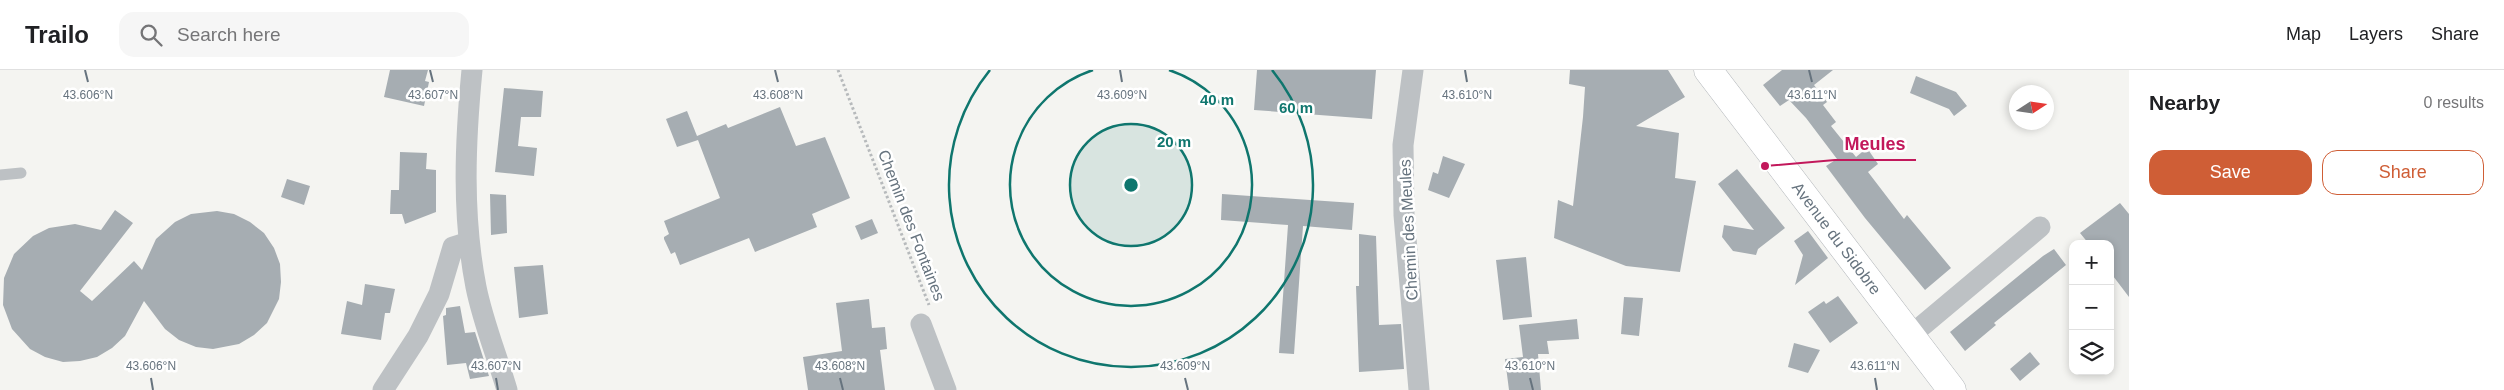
<!DOCTYPE html>
<html lang="en">
<head>
<meta charset="utf-8">
<style>
	body { margin:0; font-family:Arial,sans-serif; background:#f6f6f6; color:#202124 }
	.controls { position:absolute; right:15px; bottom:15px; display:grid; overflow:hidden; border-radius:10px; box-shadow:0 2px 8px #0003 }
	.controls button { width:45px; height:45px; display:grid; place-items:center; padding:0; border:0; border-bottom:1px solid #e0e0e0; background:#fff; color:#202124; font:25px sans-serif }
	.compass { position:absolute; left:2009px; top:15px; width:45px; height:45px; border-radius:50%; background:#fff; box-shadow:0 2px 8px #0003; rotate:78deg }
	.list { margin:0; padding:0; list-style:none }
	h2 { display:flex; justify-content:space-between; align-items:center; height:65px; margin:0; padding:0 20px; font-size:21px }
	h2 small { font-size:16px; font-weight:400; color:#757577 }
	.actions { display:flex; gap:10px; padding:15px 20px }
	.actions a { flex:1; padding:11px 0; border:1px solid #cf5e36; border-radius:15px; text-align:center; font-size:18px; color:#cf5e36 }
	.actions .main { background:#cf5e36; color:#fff }
	.icon { flex:none; width:28px; height:28px; fill:none; stroke:currentColor; stroke-width:2; stroke-linecap:round; stroke-linejoin:round }
	.map { position:relative; flex:none; width:2129px; height:320px; overflow:hidden }
	header { display:flex; align-items:center; gap:30px; box-sizing:border-box; height:70px; padding:0 25px; background:#fff; border-bottom:1px solid #e0e0e0 }
	header strong { font-size:24px }
	nav { display:flex; gap:28px; margin-inline-start:auto; font-size:18px }
	.search { width:350px; height:45px; background:#f6f6f6; display:flex; align-items:center; gap:12px; box-sizing:border-box; padding:0 18px; border-radius:15px; color:#757577; font-size:19px }
	main { display:flex }
	aside { flex:1; background:#fff }
	.map>svg:first-child { display:block }
</style>
</head>
<body>
<header>
<strong>Trailo</strong>
<div class="search"><svg class="icon" aria-label="search" viewBox="0 0 24 24"><circle cx="10" cy="10" r="6"/><path d="M15 15l6 6"/></svg>Search here</div>
<nav><a>Map</a><a>Layers</a><a>Share</a></nav>
</header>
<main>
<div class="map">
<svg width="2129" height="320" viewBox="0 0 2129 320">
	<rect width="100%" height="100%" fill="#f4f4f1"/>
	<!-- building -->
	<path fill="#a6adb2" d="M 390,0 L 428,0 L 425,11 L 429,12 L 424,36 L 384,27 Z
		M 1257,0 L 1376,0 L 1372,49 L 1254,40 Z
		M 1570,0 L 1668,0 L 1685,27 L 1636,56 L 1679,63 L 1675,108 L 1696,111 L 1680,202 L 1626,196 L 1554,168 L 1558,130 L 1573,136 L 1583,47 L 1585,17 L 1569,14 Z
		M 1782,0 L 1833,0 L 1814,15 L 1827,32 L 1823,35 L 1836,52 L 1831,56 L 1856,87 L 1867,78 L 1878,94 L 1868,102 L 1904,149 L 1907,145 L 1951,198 L 1925,220 L 1865,148 L 1826,96 L 1837,89 L 1806,48 L 1789,30 L 1780,36 L 1763,15 Z
		M 1916,6 L 1956,22 L 1967,36 L 1954,46 L 1949,39 L 1910,23 Z
		M 504,18 L 543,21 L 541,47 L 521,47 L 518,76 L 537,78 L 534,106 L 495,102 Z
		M 780,37 L 796,76 L 825,67 L 850,128 L 812,144 L 817,157 L 755,182 L 749,168 L 680,195 L 675,182 L 671,184 L 664,169 L 664,167 L 669,164 L 664,151 L 720,128 L 698,70 L 677,77 L 666,49 L 687,41 L 697,66 L 726,54 L 728,58 Z
		M 400,82 L 427,83 L 426,99 L 436,100 L 436,142 L 405,154 L 402,144 L 390,144 L 391,120 L 399,120 Z
		M 1443,86 L 1465,94 L 1449,128 L 1428,120 L 1433,102 L 1438,104 Z
		M 1737,99 L 1785,158 L 1758,179 L 1756,185 L 1733,181 L 1722,167 L 1724,155 L 1754,160 L 1718,114 Z
		M 287,109 L 310,116 L 304,135 L 281,127 Z
		M 490,124 L 506,125 L 507,163 L 491,165 Z
		M 1222,124 L 1354,133 L 1352,160 L 1303,156 L 1294,284 L 1279,283 L 1288,155 L 1221,150 Z
		M 2120,133 L 2129,144 L 2129,227 L 2110,202 L 2110,174 L 2089,174 L 2080,163 Z
		M 115,140 L 133,153 L 80,221 L 92,231 L 134,191 L 142,200 L 156,169 L 175,152 L 191,144 L 217,141 L 234,144 L 250,152 L 264,163 L 274,178 L 280,194 L 281,212 L 279,229 L 267,253 L 254,265 L 239,274 L 213,279 L 196,277 L 179,270 L 165,259 L 144,231 L 125,266 L 112,278 L 97,287 L 80,291 L 63,292 L 45,287 L 30,279 L 12,259 L 3,235 L 4,208 L 14,184 L 33,166 L 49,158 L 75,154 L 101,160 Z
		M 872,149 L 878,163 L 861,170 L 855,156 Z
		M 1808,161 L 1828,188 L 1795,215 L 1803,185 L 1794,171 Z
		M 1359,164 L 1376,166 L 1379,255 L 1401,254 L 1404,299 L 1359,302 L 1356,216 L 1359,216 Z
		M 2054,179 L 2066,195 L 1994,253 L 1996,255 L 1965,281 L 1950,262 L 2043,186 Z
		M 1526,187 L 1532,247 L 1503,250 L 1496,190 Z
		M 543,195 L 548,244 L 519,248 L 514,197 Z
		M 365,214 L 395,219 L 390,243 L 385,243 L 381,270 L 341,264 L 347,231 L 362,235 Z
		M 1838,226 L 1858,253 L 1830,273 L 1808,242 L 1824,231 L 1826,234 Z
		M 1624,227 L 1643,228 L 1639,266 L 1621,264 Z
		M 869,229 L 872,258 L 885,257 L 887,279 L 880,280 L 885,320 L 808,320 L 803,287 L 842,281 L 836,233 Z
		M 460,236 L 465,263 L 475,262 L 489,306 L 470,309 L 466,293 L 447,295 L 443,246 L 446,245 L 446,238 Z
		M 1577,249 L 1579,269 L 1547,271 L 1549,284 L 1538,284 L 1541,320 L 1509,320 L 1505,289 L 1523,287 L 1519,255 Z
		M 1794,273 L 1820,280 L 1808,303 L 1788,297 Z
		M 2030,282 L 2040,294 L 2020,311 L 2010,299 Z"/>
	<g fill="none" stroke-linecap="round" stroke-linejoin="round">
		<defs>
			<path id="secondary" d="M 1708,0 L 1952,320"/>
		</defs>
		<!-- secondary casing -->
		<use href="#secondary" stroke="#b2b6ba" stroke-width="29"/>
		<!-- path -->
		<path stroke="#b7babc" stroke-width="3" stroke-dasharray="2.5 2.5" stroke-linecap="butt" d="M 838,0 L 929,235"/>
		<!-- service -->
		<path stroke="#bdc1c4" stroke-width="11" d="M 0,105 L 21,103"/>
		<!-- minor -->
		<path stroke="#bdc1c4" stroke-width="21" d="M 472,0 C 465,73 462,145 476,217 C 483,252 497,286 507,320
			M 1413,0 L 1403,75 L 1404,145 L 1419,320
			M 921,254 L 946,320
			M 1910,266 L 2040,157
			M 383,320 L 418,266 L 439,224 L 453,177 L 469,172"/>
		<!-- secondary -->
		<use href="#secondary" stroke="#fff" stroke-width="28"/>
	</g>
	<!-- ticks -->
	<path fill="none" stroke="#66737e" stroke-width="2" d="M 85,0 L 88,12M 430,0 L 433,12M 775,0 L 778,12M 1120,0 L 1122,12M 1465,0 L 1467,12M 1809,0 L 1812,12M 151,308 L 153,320M 496,308 L 498,320M 840,308 L 843,320M 1185,308 L 1188,320M 1530,308 L 1533,320M 1875,308 L 1877,320"/>
	<!-- distance rings -->
	<circle cx="1131" cy="115" r="61" fill="#0f766e" fill-opacity=".12"/>
	<g fill="none" stroke="#0f766e" stroke-width="2.5">
		<circle cx="1131" cy="115" r="61"/>
		<path d="M1169 0A121 121 0 1 1 1093 0"/>
		<path d="M1272 0A182 182 0 1 1 990 0"/>
	</g>
	<g text-anchor="middle" stroke-width="5" stroke-linejoin="round" paint-order="stroke">
		<!-- street labels -->
		<g font-size="16" fill="#66737e" stroke="#fff">
			<text transform="translate(912 155) rotate(69)" y="6">Chemin des Fontaines</text>
			<text transform="translate(1408 160) rotate(-93)" y="6">Chemin des Meules</text>
			<text transform="translate(1837 168) rotate(53)" y="6">Avenue du Sidobre</text>
		</g>
	</g>
	<g font-size="12" text-anchor="middle" fill="#66737e" stroke="#fff" stroke-width="5" stroke-linejoin="round" paint-order="stroke">
		<text x="88" y="29">43.606°N</text>
		<text x="433" y="29">43.607°N</text>
		<text x="778" y="29">43.608°N</text>
		<text x="1122" y="29">43.609°N</text>
		<text x="1467" y="29">43.610°N</text>
		<text x="1812" y="29">43.611°N</text>
		<text x="151" y="300">43.606°N</text>
		<text x="496" y="300">43.607°N</text>
		<text x="840" y="300">43.608°N</text>
		<text x="1185" y="300">43.609°N</text>
		<text x="1530" y="300">43.610°N</text>
		<text x="1875" y="300">43.611°N</text>
	</g>
	<circle cx="1131" cy="115" r="8" fill="#0f766e" stroke="#fff" stroke-width="2.5"/>
	<g font-size="15" text-anchor="middle" font-weight="bold" fill="#0f766e" stroke="#fff" stroke-width="5" stroke-linejoin="round" paint-order="stroke">
		<text x="1217" y="35">40 m</text>
		<text x="1296" y="43">60 m</text>
		<text x="1174" y="77">20 m</text>
	</g>
	<!-- callouts -->
	<path fill="none" stroke="#c2185b" stroke-width="2" d="M1765 96L1835 90H1916"/>
	<circle fill="#c2185b" stroke="#fff" stroke-width="2" cx="1765" cy="96" r="5"/>
	<g font-size="18" text-anchor="middle" font-weight="bold" fill="#c2185b" stroke="#fff" stroke-width="5" stroke-linejoin="round" paint-order="stroke">
		<text x="1875" y="80">Meules</text>
	</g>
</svg>
<div class="controls">
<button>+</button>
<button>−</button>
<button><svg class="icon" aria-label="layers" viewBox="0 0 24 24"><path d="M12 4l9 5-9 5-9-5zM3 14l9 5 9-5"/></svg></button>
</div>
<svg class="compass" viewBox="-18 -18 36 36"><path d="M0-13l5 13h-10z" fill="#e53935"/><path d="M0 13l5-13h-10z" fill="#757577"/></svg>
</div>
<aside>
<h2>Nearby<small>0 results</small></h2>
<ul class="list">
</ul>
<div class="actions"><a class="main">Save</a><a>Share</a></div>
</aside>
</main>
</body>
</html>
